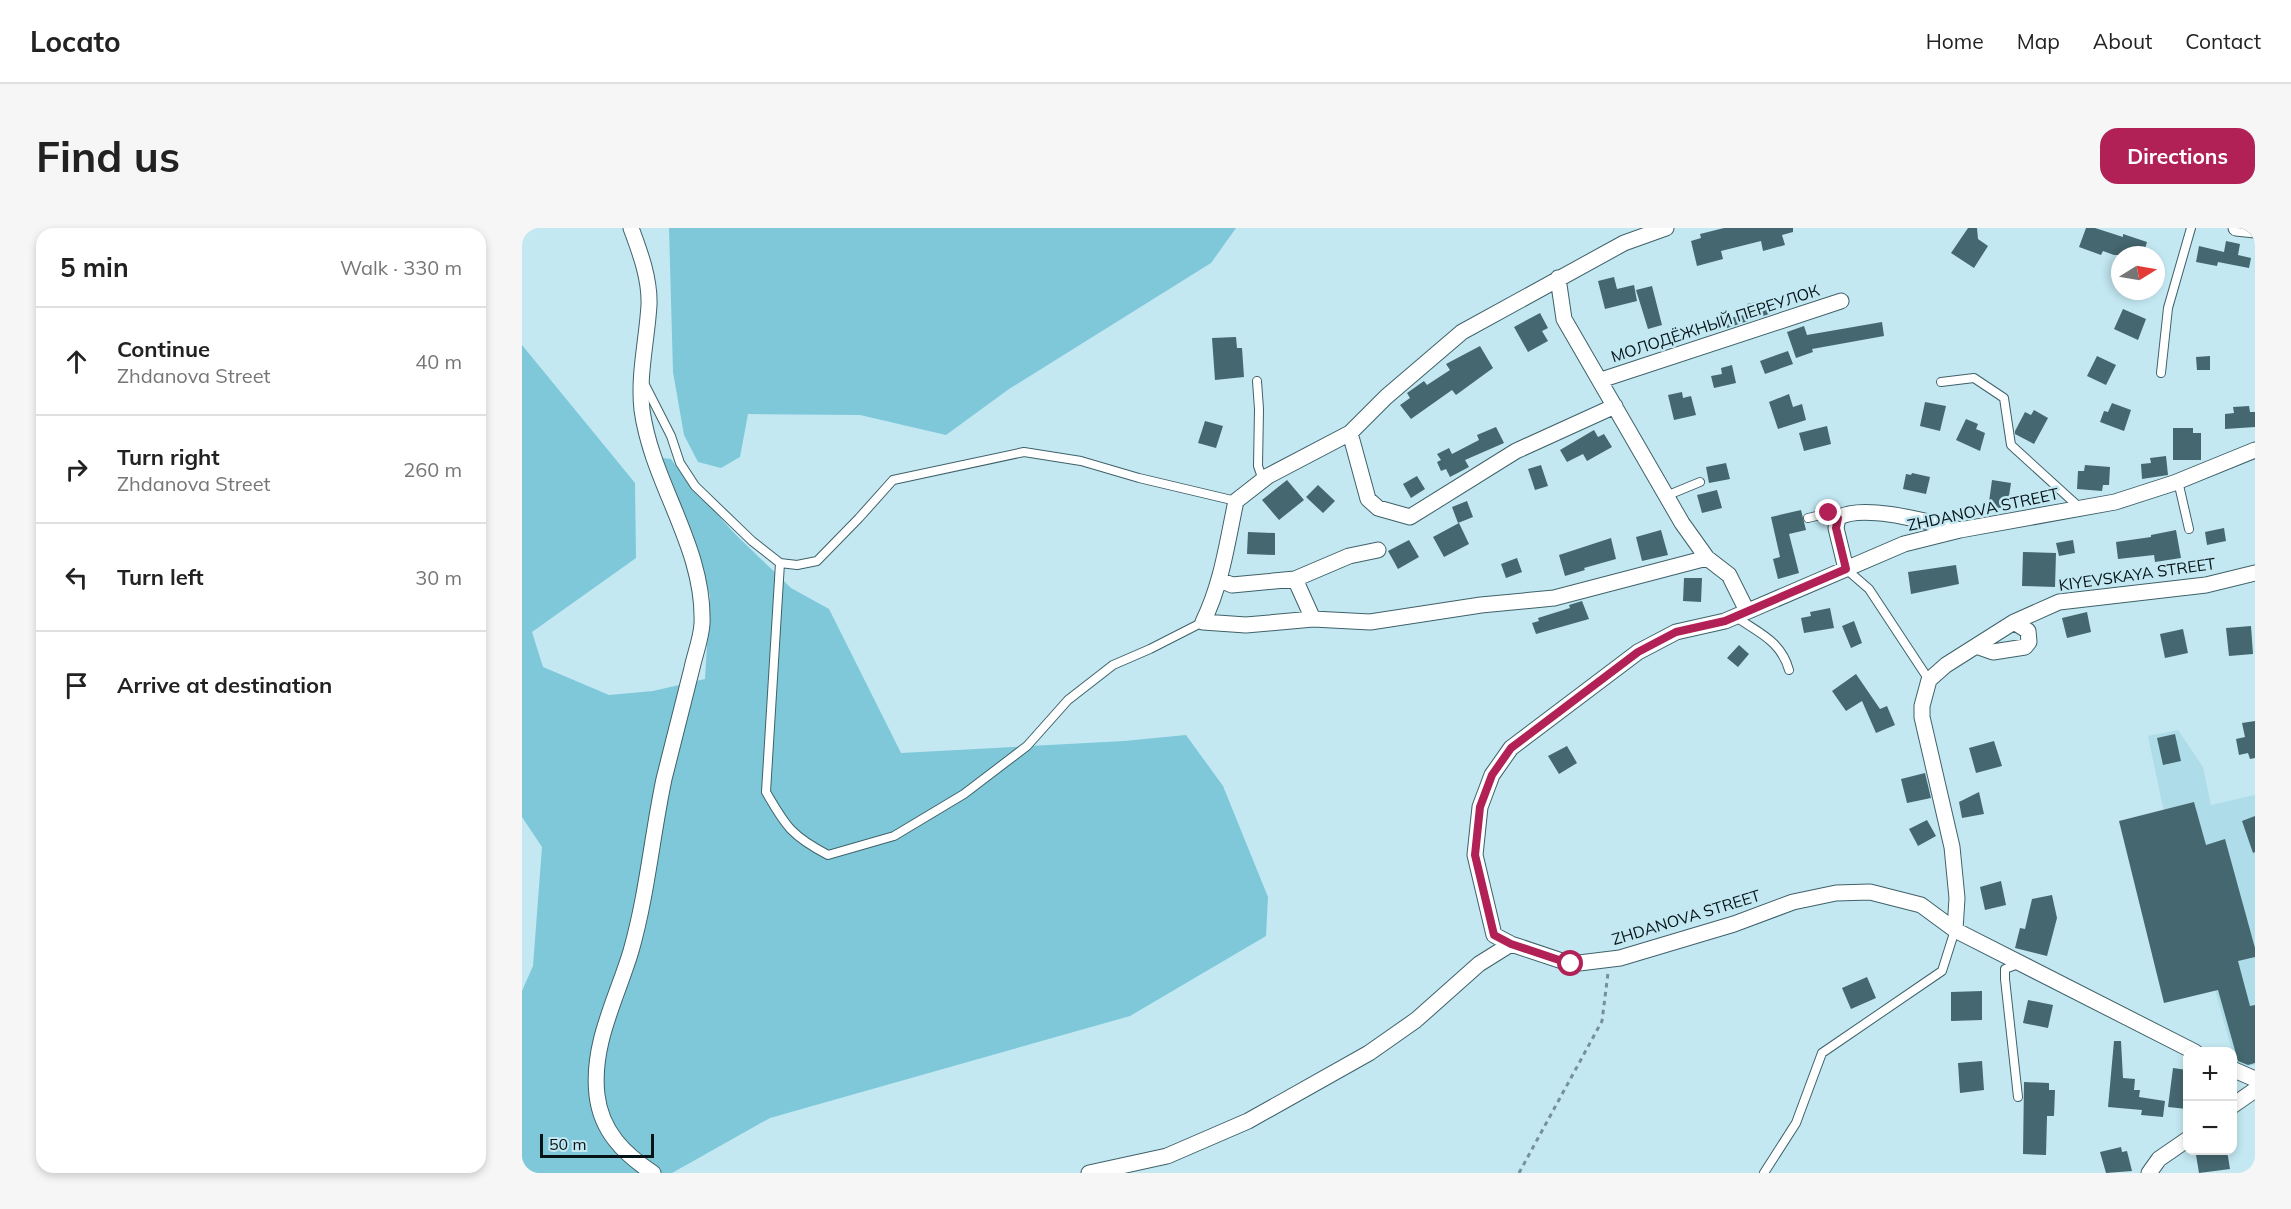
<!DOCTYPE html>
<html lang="en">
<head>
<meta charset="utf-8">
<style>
	body { margin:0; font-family:Mulish,sans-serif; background:#f6f6f6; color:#222 }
	.controls { position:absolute; right:18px; bottom:18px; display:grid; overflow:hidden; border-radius:12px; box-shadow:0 3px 9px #0003 }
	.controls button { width:54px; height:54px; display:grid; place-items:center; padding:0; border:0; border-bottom:2px solid #e0e0e0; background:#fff; color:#222; font:30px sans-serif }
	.compass { position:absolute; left:1589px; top:18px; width:54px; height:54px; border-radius:50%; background:#fff; box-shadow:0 3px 9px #0003; rotate:79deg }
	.scale { position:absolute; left:18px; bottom:15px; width:114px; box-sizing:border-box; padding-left:6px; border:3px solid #061417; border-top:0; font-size:16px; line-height:21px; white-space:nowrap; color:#061417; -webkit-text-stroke:4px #c3e8f2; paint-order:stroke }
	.stop { position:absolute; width:18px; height:18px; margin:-14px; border:4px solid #b12156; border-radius:50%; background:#fff }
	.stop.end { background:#b12156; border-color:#fff; box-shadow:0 2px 6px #0008 }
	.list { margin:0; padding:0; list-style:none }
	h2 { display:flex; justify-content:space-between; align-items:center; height:78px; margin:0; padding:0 24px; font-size:26px }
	h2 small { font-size:20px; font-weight:400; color:#767676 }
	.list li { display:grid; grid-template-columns:39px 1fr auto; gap:18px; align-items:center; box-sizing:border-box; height:108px; padding:0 24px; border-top:2px solid #e0e0e0 }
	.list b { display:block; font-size:22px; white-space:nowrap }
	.list p { margin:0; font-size:20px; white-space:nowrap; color:#767676 }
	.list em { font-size:20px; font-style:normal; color:#767676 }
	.icon { flex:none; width:33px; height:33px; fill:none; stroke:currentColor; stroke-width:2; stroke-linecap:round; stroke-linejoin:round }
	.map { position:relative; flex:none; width:1733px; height:945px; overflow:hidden; border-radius:18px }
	header { display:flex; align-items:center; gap:36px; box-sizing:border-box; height:84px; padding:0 30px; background:#fff; border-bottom:2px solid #e0e0e0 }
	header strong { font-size:28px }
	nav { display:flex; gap:33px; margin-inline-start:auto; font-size:21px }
	.intro { display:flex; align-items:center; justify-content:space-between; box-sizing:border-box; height:144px; padding:0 36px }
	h1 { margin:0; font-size:42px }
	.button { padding:15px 27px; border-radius:18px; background:#b12156; color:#fff; font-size:21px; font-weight:700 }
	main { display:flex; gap:36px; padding:0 36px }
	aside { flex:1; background:#fff; border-radius:18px; box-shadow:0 3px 9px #0003 }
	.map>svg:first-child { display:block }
</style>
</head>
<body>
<header>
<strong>Locato</strong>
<nav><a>Home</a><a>Map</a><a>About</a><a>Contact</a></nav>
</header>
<div class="intro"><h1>Find us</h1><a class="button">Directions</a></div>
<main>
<aside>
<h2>5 min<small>Walk · 330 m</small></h2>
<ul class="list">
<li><svg class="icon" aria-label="ahead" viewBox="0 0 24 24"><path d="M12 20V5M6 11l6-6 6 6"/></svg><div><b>Continue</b><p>Zhdanova Street</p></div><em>40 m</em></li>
<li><svg class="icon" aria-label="right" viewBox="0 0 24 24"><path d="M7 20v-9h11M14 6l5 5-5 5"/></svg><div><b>Turn right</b><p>Zhdanova Street</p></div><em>260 m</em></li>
<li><svg class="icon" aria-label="left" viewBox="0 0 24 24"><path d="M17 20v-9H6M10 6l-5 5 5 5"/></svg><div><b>Turn left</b></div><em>30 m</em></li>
<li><svg class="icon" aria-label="arrive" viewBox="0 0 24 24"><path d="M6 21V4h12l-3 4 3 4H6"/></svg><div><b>Arrive at destination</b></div></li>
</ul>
</aside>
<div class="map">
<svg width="1733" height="945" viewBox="0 0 1733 945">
	<rect width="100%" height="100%" fill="#c3e8f2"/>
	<!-- built -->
	<path fill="#aedce8" d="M 1656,502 L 1681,539 L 1689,577 L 1733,567 L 1733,837 L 1715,840 L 1640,575 L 1626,508 Z"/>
	<!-- green -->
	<path fill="#7ec8da" d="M 147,0 L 714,0 L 689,35 L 487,161 L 424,207 L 338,187 L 226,186 L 218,229 L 199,240 L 176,234 L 162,207 L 151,144 Z
		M 0,117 L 113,255 L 114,330 L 10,404 L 21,439 L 87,467 L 131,463 L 183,451 L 188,368 L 177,327 L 141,243 L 141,230 L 149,231 L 163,251 L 214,307 L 269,360 L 307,381 L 379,525 L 602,513 L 664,507 L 701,558 L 746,669 L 744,708 L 608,788 L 248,890 L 150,945 L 0,945 L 0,763 L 11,738 L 20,619 L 0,589 Z"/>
	<!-- building -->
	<path fill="#45676f" d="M 1202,0 L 1271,0 L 1271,4 L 1260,7 L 1263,17 L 1241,23 L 1239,13 L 1199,23 L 1201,31 L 1175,38 L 1169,13 L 1179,10 L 1178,6 Z
		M 1446,0 L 1455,0 L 1456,11 L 1466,18 L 1452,40 L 1429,25 Z
		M 1564,0 L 1573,0 L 1601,9 L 1601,6 L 1625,14 L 1621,27 L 1592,27 L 1581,23 L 1579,27 L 1557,19 Z
		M 1704,13 L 1718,16 L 1716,27 L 1729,30 L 1727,40 L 1696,34 L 1695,38 L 1674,34 L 1677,18 L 1702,24 Z
		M 1092,49 L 1095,61 L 1112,57 L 1115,73 L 1083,81 L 1076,53 Z
		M 1130,58 L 1140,97 L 1126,101 L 1114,62 Z
		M 1243,72 L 1245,81 L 1252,80 L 1253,84 L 1205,100 L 1203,91 L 1227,86 L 1225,76 Z
		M 1601,81 L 1624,91 L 1616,112 L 1592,101 Z
		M 1018,85 L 1026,100 L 1020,103 L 1026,113 L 1006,124 L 992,99 Z
		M 1360,94 L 1362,108 L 1290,121 L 1291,124 L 1274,130 L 1265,104 L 1282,98 L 1285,107 Z
		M 714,109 L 715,120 L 720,120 L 722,149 L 693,152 L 690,110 Z
		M 958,118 L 971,140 L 934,167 L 930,162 L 889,191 L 878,177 L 888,170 L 885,165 L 902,153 L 905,157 L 928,142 L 924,136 Z
		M 1266,123 L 1271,136 L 1243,146 L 1238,133 Z
		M 1575,128 L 1594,137 L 1584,157 L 1565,148 Z
		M 1688,128 L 1688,142 L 1675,142 L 1674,129 Z
		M 1210,137 L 1214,155 L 1192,160 L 1189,148 L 1200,146 L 1199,140 Z
		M 1160,164 L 1161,170 L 1169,168 L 1174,187 L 1152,192 L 1146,167 Z
		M 1267,166 L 1271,179 L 1280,176 L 1284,192 L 1256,201 L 1247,174 Z
		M 1403,174 L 1424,178 L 1418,203 L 1398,198 Z
		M 1590,175 L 1609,182 L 1602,203 L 1578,194 L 1582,183 L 1586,184 Z
		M 1727,178 L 1728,184 L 1733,184 L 1733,199 L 1703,201 L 1703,186 L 1712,185 L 1711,179 Z
		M 1512,182 L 1526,190 L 1512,216 L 1493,206 L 1493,203 L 1503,184 L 1509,187 Z
		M 1444,191 L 1456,196 L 1454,201 L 1463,205 L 1458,223 L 1434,212 Z
		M 683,193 L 701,198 L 694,220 L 676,215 Z
		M 1305,198 L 1309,216 L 1282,223 L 1277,205 Z
		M 974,199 L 982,215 L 943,232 L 947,239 L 928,249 L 924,241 L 919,243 L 915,234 L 919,232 L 915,226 L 927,220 L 930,226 L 957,212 L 955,207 Z
		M 1651,200 L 1671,200 L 1671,205 L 1679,205 L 1679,232 L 1651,232 Z
		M 1072,202 L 1076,209 L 1082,206 L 1090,219 L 1065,233 L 1061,226 L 1045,234 L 1038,222 Z
		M 1644,228 L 1646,247 L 1620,251 L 1619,236 L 1629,235 L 1628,230 Z
		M 1204,235 L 1208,251 L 1187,255 L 1184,239 Z
		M 1019,237 L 1026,258 L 1013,262 L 1006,241 Z
		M 1563,237 L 1588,239 L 1587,257 L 1581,257 L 1580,263 L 1555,261 L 1556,243 L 1562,243 Z
		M 1390,245 L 1408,249 L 1404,266 L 1381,261 L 1384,246 L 1389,247 Z
		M 895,248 L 903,261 L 889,270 L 881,256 Z
		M 765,252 L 782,272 L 757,292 L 740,272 Z
		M 1470,252 L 1489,255 L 1485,281 L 1472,279 L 1472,275 L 1467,274 Z
		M 796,257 L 813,273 L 801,285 L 784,269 Z
		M 1195,262 L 1200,280 L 1180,285 L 1175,267 Z
		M 945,273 L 951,289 L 936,295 L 930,279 Z
		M 1279,282 L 1284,302 L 1267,306 L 1277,345 L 1256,351 L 1251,331 L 1258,329 L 1249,289 Z
		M 937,295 L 947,316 L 922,329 L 911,309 Z
		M 1702,300 L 1704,313 L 1685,317 L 1683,304 Z
		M 1139,302 L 1146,327 L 1120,333 L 1114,309 Z
		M 1654,302 L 1659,330 L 1633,334 L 1632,327 L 1596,331 L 1594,314 L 1629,309 L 1629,307 Z
		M 726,304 L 753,305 L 753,327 L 725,326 Z
		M 1089,310 L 1094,331 L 1062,340 L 1063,342 L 1043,348 L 1037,327 Z
		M 887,312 L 897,329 L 876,341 L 866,323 Z
		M 1551,312 L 1553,325 L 1537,328 L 1534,315 Z
		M 1501,324 L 1534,325 L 1533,359 L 1500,358 Z
		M 995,330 L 1000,344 L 984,350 L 979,336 Z
		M 1434,337 L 1437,356 L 1389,366 L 1386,344 Z
		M 1162,350 L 1180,350 L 1179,374 L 1161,373 Z
		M 1060,373 L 1067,391 L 1014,406 L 1010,395 L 1017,393 L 1016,390 L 1048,380 L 1047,377 Z
		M 1308,380 L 1312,400 L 1282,405 L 1279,390 L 1289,388 L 1288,384 Z
		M 1565,384 L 1569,404 L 1545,410 L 1540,390 Z
		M 1332,393 L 1340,415 L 1329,420 L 1320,398 Z
		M 1729,398 L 1731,426 L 1707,428 L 1704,400 Z
		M 1661,401 L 1666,425 L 1643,430 L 1638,406 Z
		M 1217,417 L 1227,426 L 1216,439 L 1205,430 Z
		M 1334,446 L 1358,481 L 1365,478 L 1373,497 L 1354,505 L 1340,473 L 1324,483 L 1310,463 Z
		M 1733,493 L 1733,530 L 1728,531 L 1726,525 L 1717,527 L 1714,511 L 1723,509 L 1720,495 Z
		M 1653,506 L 1659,533 L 1641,537 L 1635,510 Z
		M 1472,513 L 1480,538 L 1454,545 L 1447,520 Z
		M 1045,518 L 1055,535 L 1037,546 L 1026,528 Z
		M 1403,545 L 1409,570 L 1385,575 L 1379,551 Z
		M 1457,564 L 1462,586 L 1440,590 L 1437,574 Z
		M 1672,574 L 1684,617 L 1703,611 L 1733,720 L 1733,729 L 1716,733 L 1728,778 L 1733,777 L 1733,835 L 1726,837 L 1716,833 L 1696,762 L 1642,775 L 1597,593 Z
		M 1733,588 L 1733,624 L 1731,625 L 1720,593 Z
		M 1405,592 L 1414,608 L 1396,618 L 1387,601 Z
		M 1479,653 L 1484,677 L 1463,682 L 1458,659 Z
		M 1530,667 L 1535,690 L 1525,728 L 1493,720 L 1498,700 L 1503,701 L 1510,671 Z
		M 1345,749 L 1354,770 L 1329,781 L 1320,760 Z
		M 1460,763 L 1460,792 L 1429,793 L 1429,764 Z
		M 1506,772 L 1531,777 L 1526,800 L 1501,795 Z
		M 1592,813 L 1599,813 L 1601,850 L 1613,851 L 1612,862 L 1618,862 L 1617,869 L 1643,873 L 1641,889 L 1619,887 L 1620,882 L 1586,879 Z
		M 1460,833 L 1462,862 L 1438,865 L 1436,835 Z
		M 1651,840 L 1665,842 L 1665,881 L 1646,879 Z
		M 1502,854 L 1527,855 L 1527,862 L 1533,862 L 1532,888 L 1525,888 L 1524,927 L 1501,926 Z
		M 1599,919 L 1600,924 L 1605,923 L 1610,943 L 1584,945 L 1578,924 Z
		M 1705,922 L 1708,941 L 1677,945 L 1674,927 Z"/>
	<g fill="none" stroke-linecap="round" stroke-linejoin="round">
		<defs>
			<path id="lane" d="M 1639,145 L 1646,80 L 1669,0
				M 735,153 L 737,181 L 736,238 L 741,252
				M 1419,154 L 1452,150 L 1482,170 L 1489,217 L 1557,279
				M 122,155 L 149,208 L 158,235 L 173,258 L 230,313 L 258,335 L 275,337 L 295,333 L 337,290 L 371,252 L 502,224 L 559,233 L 617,250 L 714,273
				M 1656,253 L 1667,301
				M 1144,268 L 1178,254
				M 1286,290 L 1307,285 L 1316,290
				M 258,335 L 244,564 C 264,599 270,608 306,627 L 372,608 L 442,566 L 505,518 L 546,472 L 591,437 L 628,421 L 681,394
				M 1324,341 L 1347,361 L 1407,452
				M 1214,389 C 1237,405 1259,413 1267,442
				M 1496,736 L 1483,741 L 1483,751 L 1496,869
				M 1242,945 L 1274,895 L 1300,825 L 1420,743 L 1433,702"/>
			<path id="street" d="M 109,0 C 118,24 128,51 127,77 C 125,112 116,147 120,182 C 130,256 183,319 180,396 C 179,411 173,426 170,440 C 161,477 151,514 142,551 C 130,608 125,667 109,723 C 95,770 69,816 75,867 C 79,903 102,926 131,945
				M 1144,0 L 1102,15 L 940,104 L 864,169 L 828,205 L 746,248 L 714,273 C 705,315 700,355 681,394 L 724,397 L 791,391 L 848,394 L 959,377 L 1032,370 L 1185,330
				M 1714,0 L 1733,2
				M 1036,50 L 1042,91 L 1160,295 L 1185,330 L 1207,347 L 1225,383
				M 1079,152 L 1319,73
				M 828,205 L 846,271 L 856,280 L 888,289 L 994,223 L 1093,178
				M 1324,341 L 1314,300 L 1316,290 C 1340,275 1407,294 1435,301
				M 773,351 L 791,391
				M 698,352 L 710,357 L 773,351 L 827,328 L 856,322
				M 1454,418 L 1471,424 L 1503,419 L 1507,414 L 1506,403 L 1492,394
				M 1433,702 L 1435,670 L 1430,619 L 1400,489 L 1400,478 L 1407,452 L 1424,437 L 1492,394 L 1537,374 L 1684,357 L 1733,345
				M 1673,824 L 1433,702 L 1399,677 L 1348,664 L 1314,665 L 1271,674 L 1212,696 L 1098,730 L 1049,736 L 989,716 L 972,707 L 953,627 L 958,579 L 970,547 L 989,520 L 1116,424 L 1154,404 L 1203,393 L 1382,316 L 1438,302 L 1593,274 L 1652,255 L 1733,222
				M 1710,841 L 1733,851
				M 1710,878 L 1733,862
				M 567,945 L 645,928 L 726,893 L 847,825 L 894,792 L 957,736 L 989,716
				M 1627,945 L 1637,931 L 1666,911"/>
		</defs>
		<!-- lane casing -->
		<use href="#lane" stroke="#3f6169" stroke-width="10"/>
		<!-- street casing -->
		<use href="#street" stroke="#3f6169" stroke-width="17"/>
		<!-- path -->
		<path stroke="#759097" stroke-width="3" stroke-dasharray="4.5 4.5" stroke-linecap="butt" d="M 997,945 L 1080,793 L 1086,745"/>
		<!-- lane -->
		<use href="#lane" stroke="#fff" stroke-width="8"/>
		<!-- street -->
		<use href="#street" stroke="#fff" stroke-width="15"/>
	</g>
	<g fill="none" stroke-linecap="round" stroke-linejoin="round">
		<!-- route -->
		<path stroke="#b12156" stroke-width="8" d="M 1049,736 L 989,716 L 972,707 L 953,627 L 958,579 L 970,547 L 989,520 L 1116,424 L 1154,404 L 1203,393 L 1324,341 L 1314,300 L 1316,290 L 1307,285"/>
	</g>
	<g text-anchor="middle" stroke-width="5" stroke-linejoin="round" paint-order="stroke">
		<!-- street labels -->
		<g font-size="16" fill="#061417" stroke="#c3e8f2">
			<text transform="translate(1193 95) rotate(-18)" y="6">МОЛОДЁЖНЫЙ ПЕРЕУЛОК</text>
			<text transform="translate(1461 281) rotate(-12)" y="6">ZHDANOVA STREET</text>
			<text transform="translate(1615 346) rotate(-8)" y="6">KIYEVSKAYA STREET</text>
			<text transform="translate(1164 689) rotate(-17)" y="6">ZHDANOVA STREET</text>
		</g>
	</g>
</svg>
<div class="controls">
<button>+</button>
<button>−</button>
</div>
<svg class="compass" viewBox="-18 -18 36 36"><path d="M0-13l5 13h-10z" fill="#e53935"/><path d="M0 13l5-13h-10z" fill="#767676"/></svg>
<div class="scale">50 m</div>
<div class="stop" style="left:1049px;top:736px"></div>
<div class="stop end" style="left:1307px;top:285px"></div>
</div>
</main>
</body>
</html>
